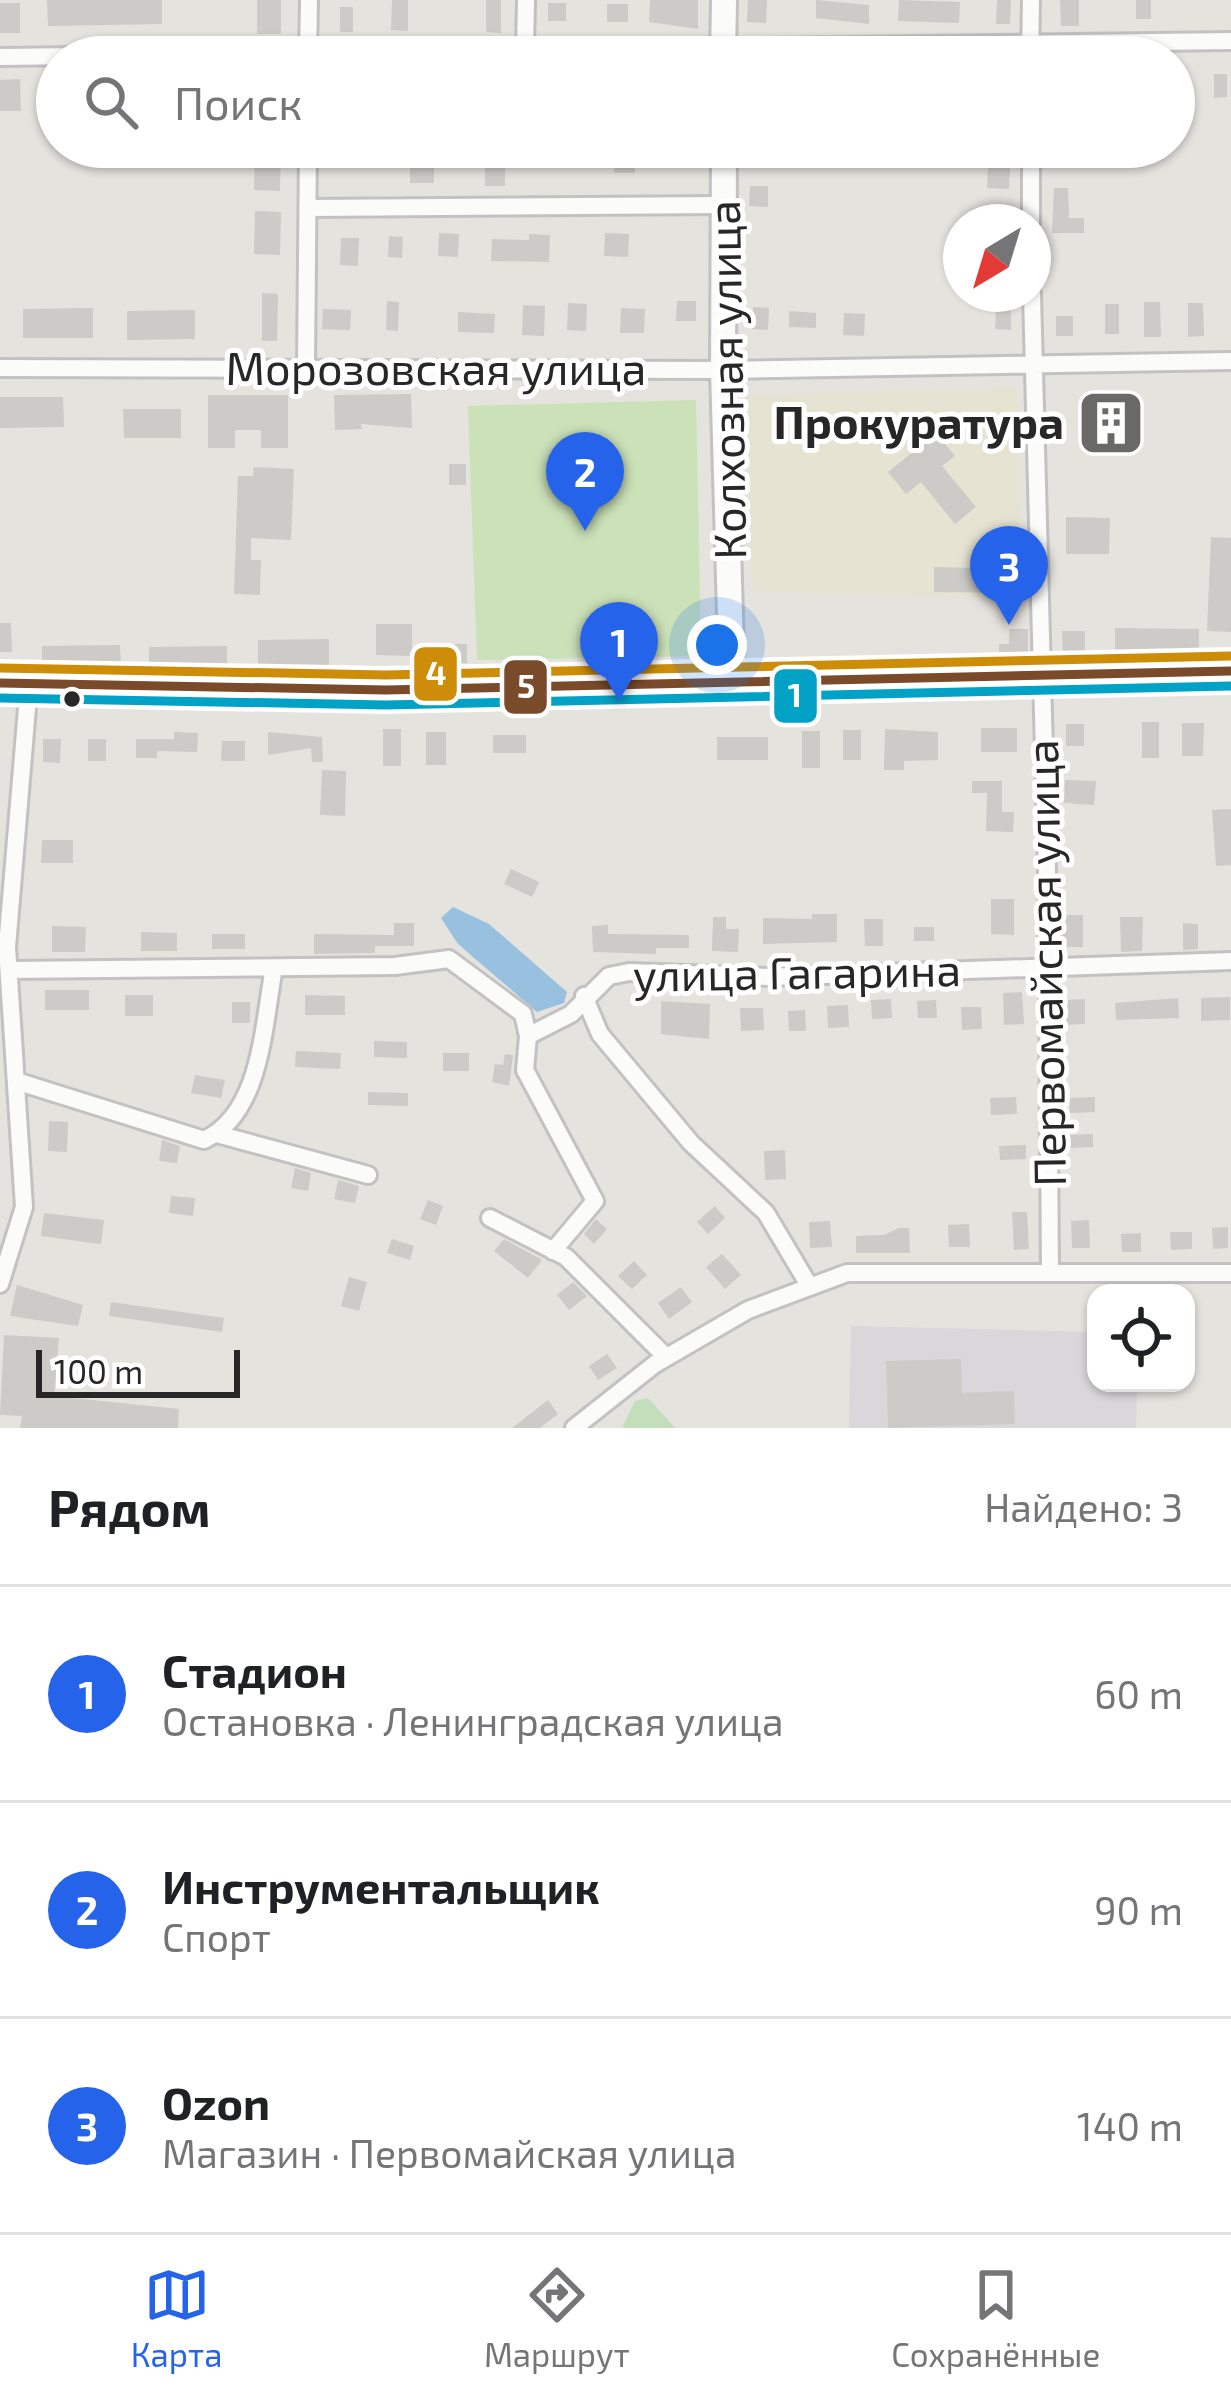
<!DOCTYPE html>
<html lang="ru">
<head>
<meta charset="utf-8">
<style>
	body { margin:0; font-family:"Exo 2",sans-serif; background:#f6f6f6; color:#202124 }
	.controls { position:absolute; right:36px; bottom:36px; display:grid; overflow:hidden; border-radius:24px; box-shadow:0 3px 9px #0004 }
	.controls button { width:108px; height:108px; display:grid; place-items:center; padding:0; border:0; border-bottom:3px solid #e0e0e0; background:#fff; color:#202124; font:60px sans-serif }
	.compass { position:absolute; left:943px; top:204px; width:108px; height:108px; border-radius:50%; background:#fff; box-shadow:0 3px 9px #0004; rotate:218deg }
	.scale { position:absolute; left:36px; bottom:30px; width:204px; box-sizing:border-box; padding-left:12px; border:6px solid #272727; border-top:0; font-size:33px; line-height:42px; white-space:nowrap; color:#272727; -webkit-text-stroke:9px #fff; paint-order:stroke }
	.you { position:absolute; left:717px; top:645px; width:42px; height:42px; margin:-30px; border:9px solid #fff; border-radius:50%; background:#1a73e8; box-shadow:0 0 0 18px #1a73e833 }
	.badge { display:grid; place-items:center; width:78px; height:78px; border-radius:50%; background:#2563eb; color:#fff; font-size:39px; font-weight:700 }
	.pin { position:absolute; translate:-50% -99px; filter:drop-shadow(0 3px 6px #0008) }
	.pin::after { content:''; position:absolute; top:63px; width:42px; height:36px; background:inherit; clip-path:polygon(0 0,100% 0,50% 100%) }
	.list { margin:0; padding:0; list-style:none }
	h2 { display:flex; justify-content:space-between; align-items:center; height:156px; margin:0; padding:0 48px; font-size:51px }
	h2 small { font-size:39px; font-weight:400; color:#757577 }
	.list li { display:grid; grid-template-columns:78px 1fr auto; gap:36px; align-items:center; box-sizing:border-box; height:216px; padding:0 48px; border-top:3px solid #e0e0e0 }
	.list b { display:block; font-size:45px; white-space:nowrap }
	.list p { margin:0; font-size:39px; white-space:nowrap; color:#757577 }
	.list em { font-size:39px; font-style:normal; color:#757577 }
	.icon { flex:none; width:66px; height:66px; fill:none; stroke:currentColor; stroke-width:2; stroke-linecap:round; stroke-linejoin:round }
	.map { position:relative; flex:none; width:1231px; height:1428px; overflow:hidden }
	.search { position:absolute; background:#fff; box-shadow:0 3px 9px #0004; left:36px; right:36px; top:36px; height:132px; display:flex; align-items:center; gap:30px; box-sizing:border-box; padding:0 42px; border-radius:66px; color:#757577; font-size:45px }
	.sheet { height:804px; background:#fff }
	nav { display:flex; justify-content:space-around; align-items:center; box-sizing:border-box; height:168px; border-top:3px solid #e0e0e0; background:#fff; font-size:33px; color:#757577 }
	nav a { display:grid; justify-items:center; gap:6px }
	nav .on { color:#2563eb }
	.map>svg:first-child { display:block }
</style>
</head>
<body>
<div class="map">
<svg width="1231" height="1428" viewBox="0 0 1231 1428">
	<rect width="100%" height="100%" fill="#e4e3de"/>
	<!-- industrial -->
	<path fill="#d9d7d9" d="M 851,1326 L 1096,1332 L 1096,1383 L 1137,1383 L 1136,1428 L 849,1428 Z"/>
	<!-- education -->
	<path fill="#e6e3d3" d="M 1017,387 L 1023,600 L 752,591 L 747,395 Z"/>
	<!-- green -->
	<path fill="#c2deba" d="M 648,1398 L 675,1428 L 622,1428 L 635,1401 Z"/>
	<!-- pitch -->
	<path fill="#cbe1b8" d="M 696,400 L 701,656 L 477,660 L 468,406 Z"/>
	<!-- water -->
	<path fill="#98c1df" d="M 453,907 L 489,924 L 567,992 L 564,1003 L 537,1012 L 458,944 L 441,918 Z"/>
	<!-- building -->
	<path fill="#cccbc7" d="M 47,0 L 162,0 L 162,24 L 48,26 Z
		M 257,0 L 281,0 L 281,34 L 257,34 Z
		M 392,0 L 408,0 L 408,31 L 391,30 Z
		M 486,0 L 501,0 L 501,33 L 486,32 Z
		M 650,0 L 698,0 L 698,29 L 649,22 Z
		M 748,0 L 767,0 L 766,23 L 747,22 Z
		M 816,0 L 869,5 L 869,24 L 816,18 Z
		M 899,0 L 960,2 L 959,23 L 898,21 Z
		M 997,0 L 1011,0 L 1010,24 L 996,24 Z
		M 1060,0 L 1079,0 L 1079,26 L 1061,26 Z
		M 1136,0 L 1151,0 L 1151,19 L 1136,19 Z
		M 0,3 L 20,3 L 20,33 L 0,33 Z
		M 548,3 L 566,3 L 566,21 L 548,21 Z
		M 607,4 L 628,4 L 628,22 L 607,22 Z
		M 340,7 L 353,7 L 353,32 L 340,32 Z
		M 1174,73 L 1185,73 L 1186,97 L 1174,97 Z
		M 1214,74 L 1227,74 L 1227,97 L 1214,98 Z
		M 20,79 L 21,111 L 0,111 L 0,80 Z
		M 255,147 L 281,147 L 280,191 L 254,190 Z
		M 614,157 L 635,157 L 635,173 L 614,173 Z
		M 410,161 L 434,161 L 434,183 L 410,183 Z
		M 485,167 L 505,167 L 505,186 L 485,186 Z
		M 988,167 L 1010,168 L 1009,189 L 987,188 Z
		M 750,186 L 768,186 L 768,207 L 749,206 Z
		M 1054,188 L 1068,188 L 1069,218 L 1084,218 L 1084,233 L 1052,233 Z
		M 255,211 L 281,212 L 280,255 L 254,254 Z
		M 439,233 L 459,234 L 458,257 L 438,256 Z
		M 605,233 L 629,234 L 628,257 L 604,256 Z
		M 529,234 L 550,235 L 549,262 L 491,261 L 492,239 L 529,240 Z
		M 389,236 L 403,237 L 402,258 L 388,257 Z
		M 341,238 L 359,238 L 358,266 L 340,265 Z
		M 262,293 L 278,294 L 277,341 L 262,341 Z
		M 387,301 L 399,302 L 398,331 L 386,330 Z
		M 677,301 L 696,301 L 696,321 L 676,321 Z
		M 1144,302 L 1160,302 L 1161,337 L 1144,337 Z
		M 568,303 L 587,304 L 586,331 L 567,330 Z
		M 1188,303 L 1203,303 L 1204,336 L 1188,337 Z
		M 1105,304 L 1119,304 L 1119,334 L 1105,334 Z
		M 523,305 L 545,306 L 544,336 L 522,335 Z
		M 753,307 L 769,308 L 768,330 L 752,329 Z
		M 93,308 L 93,338 L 23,338 L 23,309 Z
		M 621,308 L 645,309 L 644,333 L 620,333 Z
		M 323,309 L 351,310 L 350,330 L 322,329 Z
		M 996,309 L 1011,309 L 1011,330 L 995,329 Z
		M 195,310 L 195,339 L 127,340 L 127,311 Z
		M 789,311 L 816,313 L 816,328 L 789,327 Z
		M 458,312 L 495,314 L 494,333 L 458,332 Z
		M 844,313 L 865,314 L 864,336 L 843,335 Z
		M 1056,316 L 1073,316 L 1073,336 L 1056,336 Z
		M 411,394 L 412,428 L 361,424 L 362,429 L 335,430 L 334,395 Z
		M 208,395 L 288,395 L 288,448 L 261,448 L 261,430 L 235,430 L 235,448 L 208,448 Z
		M 0,397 L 63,397 L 64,427 L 0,428 Z
		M 1098,404 L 1125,404 L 1124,442 L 1097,441 Z
		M 123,409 L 181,409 L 181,438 L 124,438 Z
		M 936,433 L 955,456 L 942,466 L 976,507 L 955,524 L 921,482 L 906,494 L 888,472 Z
		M 449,464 L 466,464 L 466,485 L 449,485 Z
		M 254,467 L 294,469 L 291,540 L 251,538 L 251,560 L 261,560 L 260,595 L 234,594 L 238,476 L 253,476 Z
		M 1066,517 L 1110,518 L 1109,554 L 1066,554 Z
		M 1211,537 L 1231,538 L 1231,632 L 1207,631 Z
		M 934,567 L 1019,569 L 1019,593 L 934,592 Z
		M 0,623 L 11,623 L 12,652 L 0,652 Z
		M 376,624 L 412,624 L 412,656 L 376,655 Z
		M 1115,628 L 1199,629 L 1199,654 L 1115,656 Z
		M 1009,629 L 1028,629 L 1028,658 L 999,658 L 999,644 L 1009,644 Z
		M 1062,631 L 1085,631 L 1085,655 L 1063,655 Z
		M 329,639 L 329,666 L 258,666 L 258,640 Z
		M 450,644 L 467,644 L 467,663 L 449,663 Z
		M 120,645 L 121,667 L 42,666 L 42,646 Z
		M 227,646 L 227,666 L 149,666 L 149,647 Z
		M 1142,722 L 1159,722 L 1159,758 L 1142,758 Z
		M 1182,723 L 1204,723 L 1203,756 L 1182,756 Z
		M 1066,724 L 1084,724 L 1084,746 L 1066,746 Z
		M 981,728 L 1017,728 L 1017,752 L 981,752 Z
		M 383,729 L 401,729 L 401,766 L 383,766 Z
		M 885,729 L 938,732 L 938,760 L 904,761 L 904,770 L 884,770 Z
		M 843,730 L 861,730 L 861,760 L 843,760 Z
		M 802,731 L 820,731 L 820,768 L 802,768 Z
		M 174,732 L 198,733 L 197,752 L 157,751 L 157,758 L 136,758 L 136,739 L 174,739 Z
		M 268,732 L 322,737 L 323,762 L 312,762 L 311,748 L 268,755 Z
		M 426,732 L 446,732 L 446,765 L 426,765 Z
		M 493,735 L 526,735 L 526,753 L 493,753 Z
		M 717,737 L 768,737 L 768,760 L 717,760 Z
		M 43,739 L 61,739 L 60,763 L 43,762 Z
		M 88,739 L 106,739 L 106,761 L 88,761 Z
		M 222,741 L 245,741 L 245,761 L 221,761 Z
		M 322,770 L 346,771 L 345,816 L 320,815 Z
		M 1065,780 L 1096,781 L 1094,805 L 1064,803 Z
		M 972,781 L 1002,781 L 1002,812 L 1014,812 L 1013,832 L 986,831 L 987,793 L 972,793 Z
		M 1231,809 L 1231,865 L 1216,866 L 1212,810 Z
		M 42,840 L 73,840 L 73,863 L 41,863 Z
		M 511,869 L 539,882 L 532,897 L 504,884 Z
		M 991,899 L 1014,899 L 1014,935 L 991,934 Z
		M 812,914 L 837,914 L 837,942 L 763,944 L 763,918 L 812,919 Z
		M 1061,915 L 1083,915 L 1083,947 L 1061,947 Z
		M 713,917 L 726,917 L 726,929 L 739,929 L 738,952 L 712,951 Z
		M 1120,917 L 1143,917 L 1142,951 L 1121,952 Z
		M 864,919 L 883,919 L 883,946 L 865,946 Z
		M 394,923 L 414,923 L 414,946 L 375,946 L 375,953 L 314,954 L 314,934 L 394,935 Z
		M 1183,923 L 1198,924 L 1198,949 L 1183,950 Z
		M 608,925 L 608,934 L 689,935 L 689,948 L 656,948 L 656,954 L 593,952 L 592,926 Z
		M 52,926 L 86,927 L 85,952 L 52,952 Z
		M 914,927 L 934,927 L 934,941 L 914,941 Z
		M 141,932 L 177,933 L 177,951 L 141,951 Z
		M 212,934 L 245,934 L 245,949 L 212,949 Z
		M 45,990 L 89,990 L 89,1010 L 45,1010 Z
		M 1022,992 L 1024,1024 L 1004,1025 L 1003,993 Z
		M 125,995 L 153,995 L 153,1016 L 125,1016 Z
		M 305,995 L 345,996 L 345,1015 L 305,1015 Z
		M 1230,997 L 1230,1020 L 1201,1021 L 1201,998 Z
		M 1178,998 L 1179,1018 L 1116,1020 L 1115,1003 Z
		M 891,999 L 892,1018 L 872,1019 L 871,1000 Z
		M 1085,999 L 1085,1024 L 1061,1025 L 1061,1000 Z
		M 936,1000 L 937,1018 L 918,1018 L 917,1001 Z
		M 661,1001 L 710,1004 L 709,1039 L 661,1034 Z
		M 232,1002 L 250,1002 L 250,1023 L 232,1023 Z
		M 848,1005 L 849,1027 L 828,1028 L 827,1006 Z
		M 961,1007 L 981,1007 L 982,1029 L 962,1030 Z
		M 740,1008 L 763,1008 L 764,1030 L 741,1031 Z
		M 805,1010 L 806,1031 L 789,1031 L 788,1011 Z
		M 374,1041 L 407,1042 L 407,1058 L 374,1057 Z
		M 296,1051 L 341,1053 L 340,1069 L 295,1067 Z
		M 443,1053 L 469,1053 L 469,1071 L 443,1071 Z
		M 505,1054 L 513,1055 L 509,1086 L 492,1082 L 495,1064 L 503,1065 Z
		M 195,1075 L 225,1080 L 221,1098 L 191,1093 Z
		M 368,1092 L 408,1093 L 408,1106 L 368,1105 Z
		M 1016,1097 L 1017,1114 L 991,1115 L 990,1098 Z
		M 1095,1097 L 1095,1112 L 1070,1113 L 1069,1098 Z
		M 49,1121 L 68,1122 L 67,1152 L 48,1151 Z
		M 1093,1134 L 1093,1147 L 1070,1148 L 1069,1135 Z
		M 162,1140 L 180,1146 L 177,1163 L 159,1161 Z
		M 1026,1145 L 1026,1159 L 1000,1160 L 999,1146 Z
		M 785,1150 L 786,1179 L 765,1180 L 764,1151 Z
		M 295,1168 L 311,1173 L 308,1191 L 291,1188 Z
		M 338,1180 L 359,1186 L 355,1203 L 334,1199 Z
		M 171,1196 L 195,1198 L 193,1216 L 169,1213 Z
		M 428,1200 L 443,1206 L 436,1225 L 420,1219 Z
		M 715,1206 L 725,1218 L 708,1234 L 697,1222 Z
		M 1012,1212 L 1027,1212 L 1029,1249 L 1014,1250 Z
		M 44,1213 L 104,1220 L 101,1244 L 41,1236 Z
		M 596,1219 L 607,1229 L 594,1244 L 584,1234 Z
		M 1089,1220 L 1090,1248 L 1072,1248 L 1071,1221 Z
		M 830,1221 L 832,1247 L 810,1248 L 809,1222 Z
		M 969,1224 L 970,1247 L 949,1247 L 948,1225 Z
		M 1228,1227 L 1228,1248 L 1213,1249 L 1212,1228 Z
		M 899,1228 L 909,1228 L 910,1253 L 856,1253 L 856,1236 L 884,1235 Z
		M 1170,1232 L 1192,1232 L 1192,1249 L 1171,1250 Z
		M 1141,1233 L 1141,1252 L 1122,1252 L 1121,1234 Z
		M 392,1239 L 414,1246 L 410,1260 L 387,1253 Z
		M 504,1239 L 542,1260 L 528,1278 L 494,1251 Z
		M 722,1254 L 741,1275 L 725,1289 L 706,1267 Z
		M 634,1261 L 647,1275 L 632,1289 L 618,1276 Z
		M 349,1277 L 367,1282 L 359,1311 L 341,1306 Z
		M 573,1282 L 587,1296 L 569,1310 L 557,1295 Z
		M 17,1285 L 83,1305 L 78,1326 L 10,1316 Z
		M 681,1287 L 692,1302 L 669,1319 L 658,1303 Z
		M 111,1302 L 224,1318 L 222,1332 L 109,1316 Z
		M 4,1335 L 59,1338 L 54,1396 L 179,1409 L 178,1428 L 20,1428 L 22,1416 L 0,1415 Z
		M 607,1354 L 617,1368 L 598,1380 L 589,1366 Z
		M 961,1359 L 962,1393 L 1014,1391 L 1015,1424 L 888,1428 L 886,1361 Z
		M 548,1400 L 558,1414 L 540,1428 L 512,1428 Z"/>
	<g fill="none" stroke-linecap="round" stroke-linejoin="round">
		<defs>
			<path id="minor" d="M 525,49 L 526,0
				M 0,57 L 1231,41
				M 308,57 L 309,0
				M 1030,57 L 1031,0
				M 1031,147 L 1031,222
				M 309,208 L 725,205
				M 1032,294 L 1047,867 L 1050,1273
				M 0,368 L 723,370 L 1231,361
				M 306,369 L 308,147
				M 9,970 L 395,966 L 449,959 L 523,1014 L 528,1036 L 571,1014 L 609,976 L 629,972 L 768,977 L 1231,961
				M 584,996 L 600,1034 L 691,1143 L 766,1213 L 810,1287
				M 528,1036 L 525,1070 L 595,1201 L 553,1251
				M 16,1081 L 204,1140 C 262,1113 263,1025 274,968
				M 217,1134 L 368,1175
				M 490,1218 L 566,1257 L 666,1357
				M 0,1284 L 24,1207 L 7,947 L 29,684
				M 574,1428 L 655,1364 L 748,1310 L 847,1273 L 1231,1273"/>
			<path id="secondary" d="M 723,57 L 724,0
				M 724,147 L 723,370 L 732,685"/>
			<path id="primary" d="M 0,683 L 386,690 L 1231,671"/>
		</defs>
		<!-- minor casing -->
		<use href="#minor" stroke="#c2c2c2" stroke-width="22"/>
		<!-- secondary casing -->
		<use href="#secondary" stroke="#c2c2c2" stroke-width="30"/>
		<!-- primary casing -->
		<use href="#primary" stroke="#c2c1c0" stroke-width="33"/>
		<!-- minor -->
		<use href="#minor" stroke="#fbfbfa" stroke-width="16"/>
		<!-- secondary -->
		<use href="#secondary" stroke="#fbfbfa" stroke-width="24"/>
		<!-- primary -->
		<use href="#primary" stroke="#e3e2d4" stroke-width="27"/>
		<defs>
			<path id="bus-1" d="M 0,683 L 386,690 L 1231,671"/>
			<path id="bus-2" d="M 0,698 L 386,705 L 1231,686"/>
			<path id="bus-3" d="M 0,668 L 386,675 L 1231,656"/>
		</defs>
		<!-- bus-1 casing -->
		<use href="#bus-1" stroke="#fff" stroke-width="18"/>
		<!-- bus-2 casing -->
		<use href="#bus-2" stroke="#fff" stroke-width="18"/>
		<!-- bus-3 casing -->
		<use href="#bus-3" stroke="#fff" stroke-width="18"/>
		<!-- bus-1 -->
		<use href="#bus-1" stroke="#7a4b2a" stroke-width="9"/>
		<!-- bus-2 -->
		<use href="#bus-2" stroke="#02a2c6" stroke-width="9"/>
		<!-- bus-3 -->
		<use href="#bus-3" stroke="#cd8d08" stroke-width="9"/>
	</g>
	<!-- icons -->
	<defs>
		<symbol id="building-square" viewBox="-11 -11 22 22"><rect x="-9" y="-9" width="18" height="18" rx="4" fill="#696967" stroke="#fff"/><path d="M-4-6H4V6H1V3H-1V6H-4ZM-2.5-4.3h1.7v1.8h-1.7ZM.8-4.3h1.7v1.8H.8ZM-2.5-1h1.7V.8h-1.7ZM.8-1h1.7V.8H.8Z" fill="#fff"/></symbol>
	</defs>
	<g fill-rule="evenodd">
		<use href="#building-square" x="1073" y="385" width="76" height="76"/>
	</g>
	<!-- markers -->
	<circle fill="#272727" stroke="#fff" stroke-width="4.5" cx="72" cy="699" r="10"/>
	<g text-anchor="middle" stroke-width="10" stroke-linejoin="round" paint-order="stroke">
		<!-- street labels -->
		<g font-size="45" fill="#272727" stroke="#fff">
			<text x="436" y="385">Морозовская улица</text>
			<text transform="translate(727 380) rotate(-91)" y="16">Колхозная улица</text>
			<text transform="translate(1046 963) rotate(-91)" y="16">Первомайская улица</text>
			<text transform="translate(797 973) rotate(-1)" y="16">улица Гагарина</text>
		</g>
		<!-- poi labels -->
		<g font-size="45" font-weight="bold" fill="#272727" stroke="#fff" text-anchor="end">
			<text x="1064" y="439">Прокуратура</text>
		</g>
	</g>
	<g stroke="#fff" stroke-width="4.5">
		<rect x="412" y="645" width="47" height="58" rx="12" fill="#cd8d08"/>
		<rect x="502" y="658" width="47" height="58" rx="12" fill="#7a4b2a"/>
		<rect x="772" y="667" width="47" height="58" rx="12" fill="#02a2c6"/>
	</g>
	<g font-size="33" text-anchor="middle" font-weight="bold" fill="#fff">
		<text x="436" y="685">4</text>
		<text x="526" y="698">5</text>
		<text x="795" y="707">1</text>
	</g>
</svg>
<div class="controls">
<button><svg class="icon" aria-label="locate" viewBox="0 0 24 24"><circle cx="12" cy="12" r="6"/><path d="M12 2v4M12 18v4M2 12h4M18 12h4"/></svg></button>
</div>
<svg class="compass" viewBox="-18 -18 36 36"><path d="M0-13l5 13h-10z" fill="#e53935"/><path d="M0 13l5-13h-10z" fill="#757577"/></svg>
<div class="scale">100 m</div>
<div class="you"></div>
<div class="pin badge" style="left:619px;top:701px">1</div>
<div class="pin badge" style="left:585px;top:531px">2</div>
<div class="pin badge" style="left:1009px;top:625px">3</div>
<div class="search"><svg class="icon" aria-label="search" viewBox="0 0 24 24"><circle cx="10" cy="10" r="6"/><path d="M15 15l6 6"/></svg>Поиск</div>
</div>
<section class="sheet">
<h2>Рядом<small>Найдено: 3</small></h2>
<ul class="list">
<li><span class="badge">1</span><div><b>Стадион</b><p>Остановка · Ленинградская улица</p></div><em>60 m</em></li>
<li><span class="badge">2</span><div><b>Инструментальщик</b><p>Спорт</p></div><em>90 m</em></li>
<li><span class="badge">3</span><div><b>Ozon</b><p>Магазин · Первомайская улица</p></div><em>140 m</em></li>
</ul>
</section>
<nav>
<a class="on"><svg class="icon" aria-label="map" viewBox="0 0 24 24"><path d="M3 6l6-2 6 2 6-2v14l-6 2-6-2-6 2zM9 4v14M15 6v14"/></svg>Карта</a>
<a><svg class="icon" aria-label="directions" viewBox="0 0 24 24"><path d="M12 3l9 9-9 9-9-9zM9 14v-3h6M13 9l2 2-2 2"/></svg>Маршрут</a>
<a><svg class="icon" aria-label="saved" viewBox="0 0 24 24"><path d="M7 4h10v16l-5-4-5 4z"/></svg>Сохранённые</a>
</nav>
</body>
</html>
